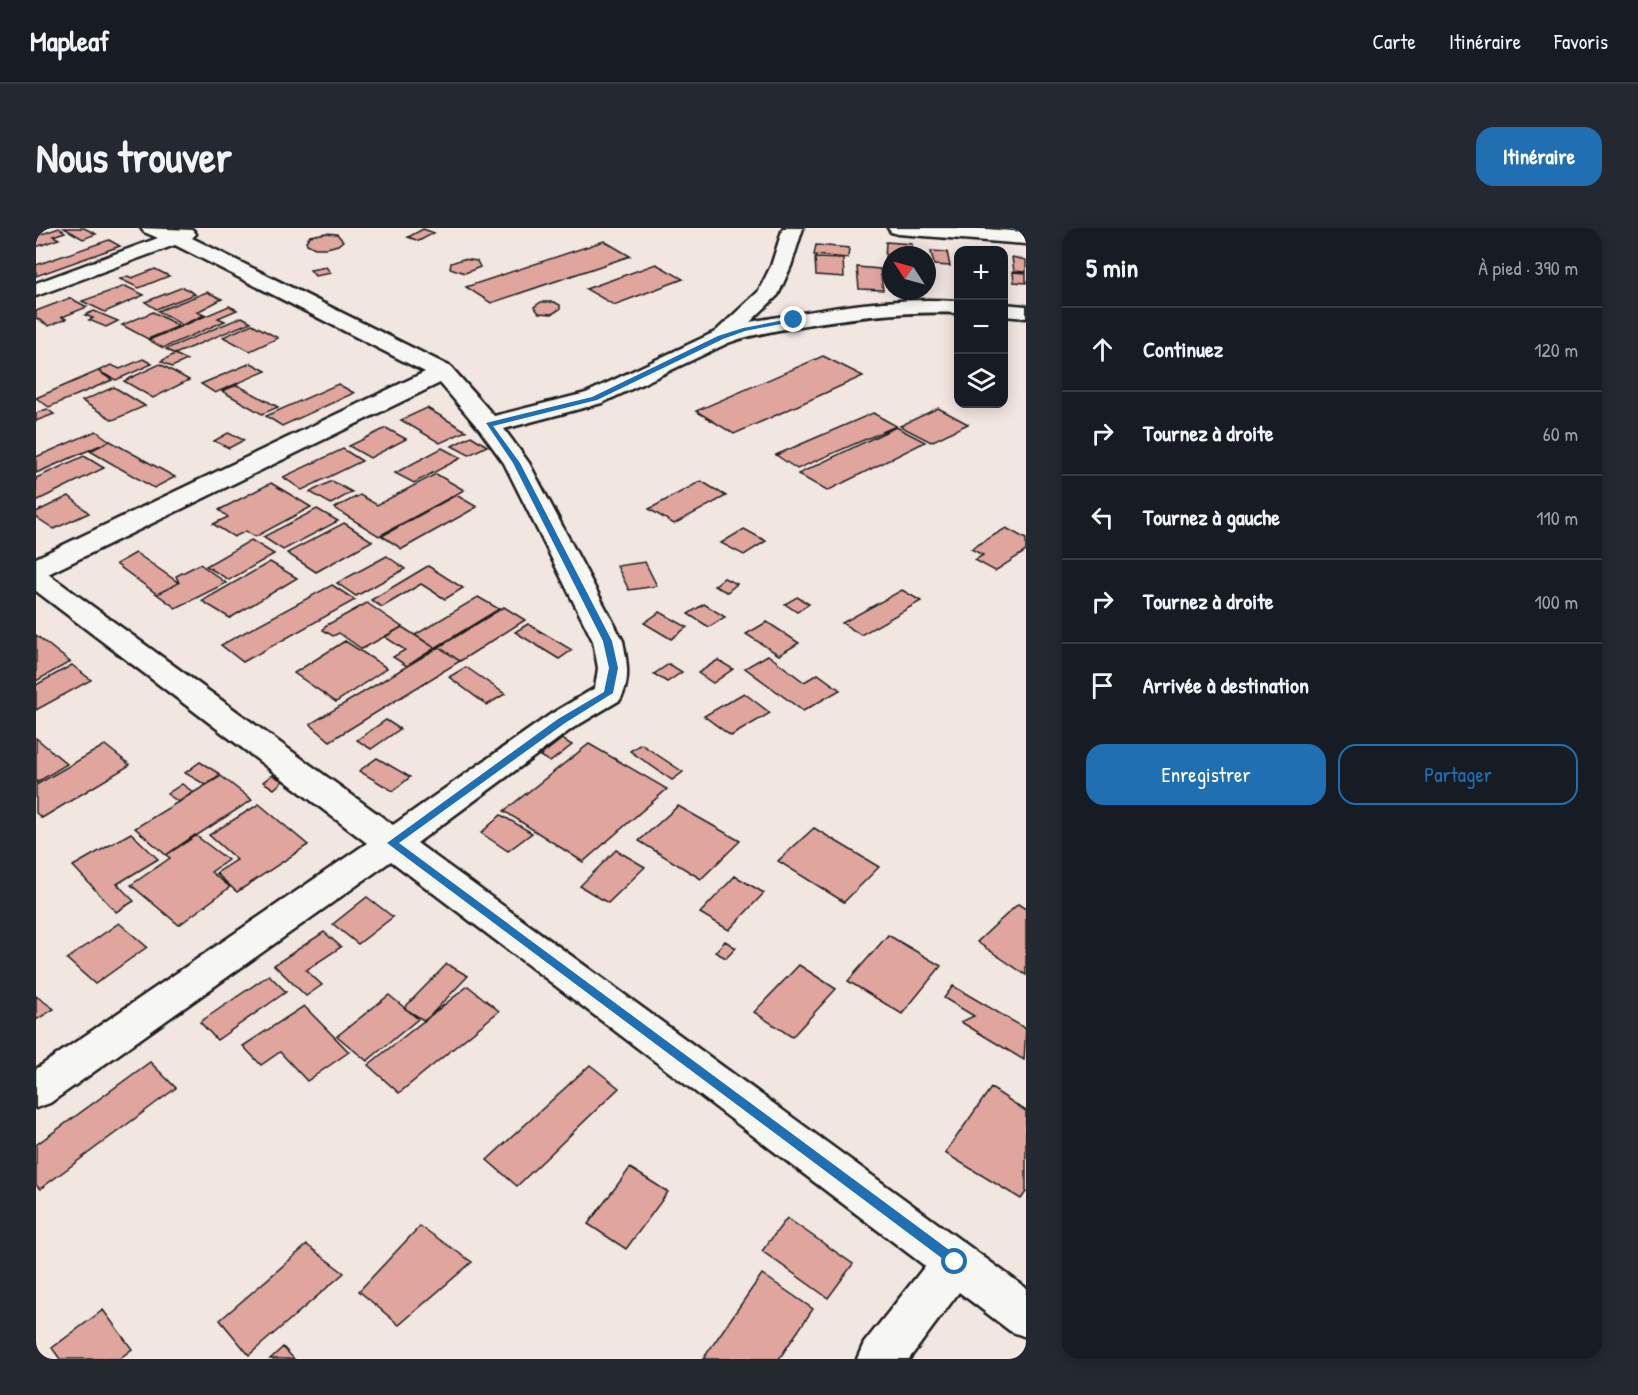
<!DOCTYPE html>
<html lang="fr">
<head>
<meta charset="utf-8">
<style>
	body { margin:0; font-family:"Patrick Hand",sans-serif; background:#242831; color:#f1f3f6 }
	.controls { position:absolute; right:18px; top:18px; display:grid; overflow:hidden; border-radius:12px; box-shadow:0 3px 15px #0003 }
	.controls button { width:54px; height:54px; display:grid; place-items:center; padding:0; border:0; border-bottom:2px solid #363941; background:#171b24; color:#f1f3f6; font:30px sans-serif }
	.compass { position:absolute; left:846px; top:18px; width:54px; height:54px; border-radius:50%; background:#171b24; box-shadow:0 3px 15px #0003; rotate:306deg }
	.stop { position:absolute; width:18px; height:18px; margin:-14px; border:4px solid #1f6fb2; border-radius:50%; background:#fff }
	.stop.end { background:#1f6fb2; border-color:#fff; box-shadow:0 2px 6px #0008 }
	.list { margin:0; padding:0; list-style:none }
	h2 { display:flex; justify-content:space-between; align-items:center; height:78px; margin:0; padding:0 24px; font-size:26px }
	h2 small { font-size:20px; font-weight:400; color:#9ea1a6 }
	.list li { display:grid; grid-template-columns:39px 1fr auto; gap:18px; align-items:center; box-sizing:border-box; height:84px; padding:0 24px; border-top:2px solid #363941 }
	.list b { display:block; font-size:22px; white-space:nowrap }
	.list em { font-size:20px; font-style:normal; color:#9ea1a6 }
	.actions { display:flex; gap:12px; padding:18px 24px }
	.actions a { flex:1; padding:14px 0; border:2px solid #1f6fb2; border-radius:18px; text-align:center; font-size:21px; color:#1f6fb2 }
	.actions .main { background:#1f6fb2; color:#fff }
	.icon { flex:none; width:33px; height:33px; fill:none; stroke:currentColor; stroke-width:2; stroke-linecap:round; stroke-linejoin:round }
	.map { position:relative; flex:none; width:990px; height:1131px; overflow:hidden; border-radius:18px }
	header { display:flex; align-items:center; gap:36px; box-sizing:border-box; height:84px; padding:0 30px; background:#171b24; border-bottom:2px solid #363941 }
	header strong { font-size:28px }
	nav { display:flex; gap:33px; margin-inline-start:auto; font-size:21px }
	.intro { display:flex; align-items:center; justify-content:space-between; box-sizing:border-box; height:144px; padding:0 36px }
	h1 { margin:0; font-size:42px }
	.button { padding:15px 27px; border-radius:18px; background:#1f6fb2; color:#fff; font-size:21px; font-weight:700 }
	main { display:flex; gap:36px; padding:0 36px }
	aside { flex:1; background:#171b24; border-radius:18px; box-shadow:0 3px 15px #0003 }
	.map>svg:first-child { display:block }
</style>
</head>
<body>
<header>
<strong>Mapleaf</strong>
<nav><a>Carte</a><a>Itinéraire</a><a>Favoris</a></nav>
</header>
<div class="intro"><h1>Nous trouver</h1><a class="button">Itinéraire</a></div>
<main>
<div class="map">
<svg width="990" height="1131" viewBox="0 0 990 1131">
	<rect width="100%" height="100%" fill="#f2e6e1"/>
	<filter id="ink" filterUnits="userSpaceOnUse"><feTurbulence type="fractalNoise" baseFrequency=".0167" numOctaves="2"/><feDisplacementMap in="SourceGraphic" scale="12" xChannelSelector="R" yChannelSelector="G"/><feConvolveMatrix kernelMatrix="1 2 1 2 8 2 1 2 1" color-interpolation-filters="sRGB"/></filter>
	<g filter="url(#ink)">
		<!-- building -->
		<path fill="#e0a69e" stroke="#1c1c1c" stroke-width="1.5" d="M 23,0 L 29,4 L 17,8 L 23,11 L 0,19 L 0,8 Z
			M 28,0 L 48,0 L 60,6 L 47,11 Z
			M 387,1 L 398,5 L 383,13 L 372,9 Z
			M 290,5 L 301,6 L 307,13 L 302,17 L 291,20 L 279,20 L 271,16 L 270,13 L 274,8 Z
			M 73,12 L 84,18 L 0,48 L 0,37 Z
			M 568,13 L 594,28 L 455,75 L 430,59 Z
			M 850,14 L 876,16 L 876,27 L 855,27 L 855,32 L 849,32 Z
			M 780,17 L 813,20 L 812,30 L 778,27 Z
			M 895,23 L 911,24 L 914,38 L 898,37 Z
			M 976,29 L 990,32 L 990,44 L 978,43 Z
			M 779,30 L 807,31 L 808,49 L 780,47 Z
			M 427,31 L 441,33 L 444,39 L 429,45 L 414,40 L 415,35 Z
			M 620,36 L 647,51 L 578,77 L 550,61 Z
			M 290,39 L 295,45 L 279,48 L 274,42 Z
			M 821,39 L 844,41 L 847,62 L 823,61 Z
			M 119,41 L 133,48 L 103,60 L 84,51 L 92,48 L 96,50 Z
			M 977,44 L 990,45 L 990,55 L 978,54 Z
			M 89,58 L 108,67 L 69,84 L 46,73 Z
			M 147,59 L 159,66 L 120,81 L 109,74 Z
			M 171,64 L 186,71 L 161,84 L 168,87 L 146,97 L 122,83 Z
			M 34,70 L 51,79 L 26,89 L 30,91 L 13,98 L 0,90 L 0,83 Z
			M 505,74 L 518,74 L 524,77 L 524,81 L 516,86 L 503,85 L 498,79 Z
			M 193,78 L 201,82 L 182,90 L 189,93 L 127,120 L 113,112 Z
			M 58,83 L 82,93 L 70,99 L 53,92 L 57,90 L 49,87 Z
			M 117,84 L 143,98 L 112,111 L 86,97 Z
			M 206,89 L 215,94 L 139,126 L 130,121 Z
			M 216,96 L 242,110 L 214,123 L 187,109 Z
			M 139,126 L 151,132 L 136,139 L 125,133 Z
			M 787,128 L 827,148 L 698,206 L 660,183 Z
			M 107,131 L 116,136 L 80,152 L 62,143 L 75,137 L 84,141 Z
			M 215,135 L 230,143 L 179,165 L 165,156 Z
			M 124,136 L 153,152 L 117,170 L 88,153 Z
			M 62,143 L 76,152 L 13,179 L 0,170 Z
			M 302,156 L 318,165 L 246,198 L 230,188 Z
			M 201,157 L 242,179 L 226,186 L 186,163 Z
			M 78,159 L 109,178 L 77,192 L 46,173 Z
			M 391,180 L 430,203 L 404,215 L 365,192 Z
			M 902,180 L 932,196 L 895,214 L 864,198 Z
			M 11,181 L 18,186 L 0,193 L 0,185 Z
			M 837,185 L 860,198 L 761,241 L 740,227 Z
			M 860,199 L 889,214 L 791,263 L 762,246 Z
			M 350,200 L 370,211 L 334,230 L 313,218 Z
			M 60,203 L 74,213 L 0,245 L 0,229 Z
			M 192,205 L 208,212 L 193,220 L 178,213 Z
			M 435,208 L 451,218 L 433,227 L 416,218 Z
			M 74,213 L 139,249 L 118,260 L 54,223 Z
			M 406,220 L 425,230 L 378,255 L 359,245 Z
			M 307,221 L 326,233 L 266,262 L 247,249 Z
			M 48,228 L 68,240 L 0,273 L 0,250 Z
			M 400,246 L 428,262 L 343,308 L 298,280 L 324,267 L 341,277 Z
			M 296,253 L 316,264 L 295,276 L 274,264 Z
			M 665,253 L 690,268 L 638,296 L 613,281 Z
			M 235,255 L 275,279 L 219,309 L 210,303 L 198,309 L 177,296 L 192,289 L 183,282 Z
			M 420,267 L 441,279 L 366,321 L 346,308 Z
			M 33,268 L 53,285 L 18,301 L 0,289 L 0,284 Z
			M 281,281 L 302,293 L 247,322 L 227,309 Z
			M 308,295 L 336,313 L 280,344 L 251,325 Z
			M 970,300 L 990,311 L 990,323 L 959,343 L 939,332 L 947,327 L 935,321 Z
			M 708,301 L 730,313 L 708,327 L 685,315 Z
			M 215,312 L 238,326 L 193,352 L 170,338 Z
			M 100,325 L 143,355 L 121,366 L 80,336 Z
			M 351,328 L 369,341 L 320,368 L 301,355 Z
			M 234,334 L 261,350 L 194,390 L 166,373 Z
			M 609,334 L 621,358 L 593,362 L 581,338 Z
			M 164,336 L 190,355 L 140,380 L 121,366 L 143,355 L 140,348 Z
			M 392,338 L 427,360 L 409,371 L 385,356 L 346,379 L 335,372 Z
			M 688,350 L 701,356 L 691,364 L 678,358 Z
			M 296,357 L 319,372 L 207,434 L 185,417 Z
			M 866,362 L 885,373 L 825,407 L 806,395 Z
			M 442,369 L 463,381 L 399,420 L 379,407 Z
			M 761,369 L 773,376 L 761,384 L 749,376 Z
			M 331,375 L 366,399 L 326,421 L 303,405 L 297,408 L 287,402 L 289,398 Z
			M 668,376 L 689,389 L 673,399 L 652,386 Z
			M 468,379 L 489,392 L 424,433 L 403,419 Z
			M 624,384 L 651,399 L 635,411 L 608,395 Z
			M 731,394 L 763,415 L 743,427 L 710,406 Z
			M 492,396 L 536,422 L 523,431 L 479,404 Z
			M 366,399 L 399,420 L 371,438 L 357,429 L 369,422 L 349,409 Z
			M 0,407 L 34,434 L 0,453 Z
			M 309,413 L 351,440 L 300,474 L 258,445 Z
			M 403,419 L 424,433 L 294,513 L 274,496 Z
			M 732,427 L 768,454 L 782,446 L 804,462 L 767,483 L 709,440 Z
			M 682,432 L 697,441 L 677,455 L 662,445 Z
			M 633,436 L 646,444 L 631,454 L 618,446 Z
			M 36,437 L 55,452 L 0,482 L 0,457 Z
			M 430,439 L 469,466 L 451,477 L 413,449 Z
			M 708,465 L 734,485 L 695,508 L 668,488 Z
			M 350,492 L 364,501 L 335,521 L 321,512 Z
			M 0,510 L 31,536 L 0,555 Z
			M 526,511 L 536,517 L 514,534 L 504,528 Z
			M 553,516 L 631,561 L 547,634 L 468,583 Z
			M 605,516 L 647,544 L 636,552 L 594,523 Z
			M 69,517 L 94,537 L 6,590 L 0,585 L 0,557 Z
			M 341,530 L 374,549 L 357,563 L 323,543 Z
			M 164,534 L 184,546 L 170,557 L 149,545 Z
			M 236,547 L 247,553 L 238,561 L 227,554 Z
			M 185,548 L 216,572 L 130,627 L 99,600 Z
			M 146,556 L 157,564 L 143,574 L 131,566 Z
			M 223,576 L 272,617 L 201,664 L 180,645 L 201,632 L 173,607 Z
			M 642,578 L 704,613 L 665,651 L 603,613 Z
			M 465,587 L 496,605 L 472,623 L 445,605 Z
			M 778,600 L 843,639 L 808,674 L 742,633 Z
			M 95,605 L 122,631 L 81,656 L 98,673 L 80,684 L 37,638 Z
			M 159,607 L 192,632 L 175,644 L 194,659 L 143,697 L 95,657 L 134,630 L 130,627 Z
			M 580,622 L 609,639 L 572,675 L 544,658 Z
			M 699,648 L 728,665 L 693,702 L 664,685 Z
			M 331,669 L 357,689 L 322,716 L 297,696 Z
			M 982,676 L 990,681 L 990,747 L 941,714 Z
			M 83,695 L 111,719 L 59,756 L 31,731 Z
			M 288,704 L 305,719 L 270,742 L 286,757 L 270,768 L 238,737 Z
			M 852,707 L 905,738 L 866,786 L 812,753 Z
			M 689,713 L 700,720 L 690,730 L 679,724 Z
			M 411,736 L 432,748 L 389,793 L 368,780 Z
			M 763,737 L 800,761 L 756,809 L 718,784 Z
			M 233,747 L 250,764 L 181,812 L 164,794 Z
			M 432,758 L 463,783 L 363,865 L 332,837 Z
			M 917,758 L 990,801 L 988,832 L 925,794 L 938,788 L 908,770 Z
			M 353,767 L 382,791 L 331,833 L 301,808 Z
			M 0,768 L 18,781 L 0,792 Z
			M 268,778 L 313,824 L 271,853 L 244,824 L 225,837 L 207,818 Z
			M 114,834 L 140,860 L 4,961 L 0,957 L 0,917 Z
			M 554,837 L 583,860 L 481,958 L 451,932 Z
			M 955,860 L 990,883 L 990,964 L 985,971 L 909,925 Z
			M 594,940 L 632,964 L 590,1021 L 552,996 Z
			M 751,990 L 817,1036 L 792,1070 L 726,1023 Z
			M 384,998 L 436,1034 L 363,1097 L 323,1063 Z
			M 271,1017 L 308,1045 L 213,1127 L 184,1092 Z
			M 726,1046 L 777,1081 L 743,1131 L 667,1131 Z
			M 67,1082 L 96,1121 L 83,1131 L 24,1131 L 16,1120 Z
			M 247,1119 L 258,1131 L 234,1131 Z"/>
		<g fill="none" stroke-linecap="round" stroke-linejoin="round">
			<defs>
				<path id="minor" d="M 105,0 L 157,2 L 160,6 L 156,10 L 415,139 L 458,188 L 550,165 L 679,104 L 722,64 L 735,38 L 747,0 L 767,0 L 755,38 L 742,67 L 714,94 C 783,82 852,68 922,73 L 922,85 C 868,83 817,89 764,98 C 740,103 716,106 692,115 L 566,175 L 468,201 L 493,235 L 587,413 C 591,433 595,454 584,472 L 537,500 L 381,615 L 990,1060 L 990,1109 L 974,1103 L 923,1064 L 873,1131 L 821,1131 L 828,1115 L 889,1038 L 355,633 L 14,875 L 0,880 L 0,841 L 331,615 L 0,363 L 0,330 L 389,144 L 139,17 L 0,68 L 0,55 L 122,10 L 108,4 ZM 404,155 L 444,202 L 468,235 L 557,413 L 562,440 L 559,460 L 515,486 L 357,597 L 12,346 Z
					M 852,0 L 938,0 L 990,4 L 990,16 L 862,6 L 855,4 Z
					M 968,76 L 990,78 L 990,90 L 968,88 Z"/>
			</defs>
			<!-- minor casing -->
			<use href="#minor" stroke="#1c1c1c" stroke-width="5"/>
			<!-- minor -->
			<use href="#minor" fill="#f6f6f2" fill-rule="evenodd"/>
		</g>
	</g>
	<!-- route -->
	<path fill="#1f6fb2" d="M 758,90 L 760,93 L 709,103 L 687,111 L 561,172 L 457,198 L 484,235 L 576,413 L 582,440 L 577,465 L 529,495 L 363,615 L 924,1030 L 926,1034 L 924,1038 L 919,1040 L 351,615 L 522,491 L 568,464 L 573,440 L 567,413 L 477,235 L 450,195 L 556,169 L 682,108 L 707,100 Z"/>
</svg>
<div class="controls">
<button>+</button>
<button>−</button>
<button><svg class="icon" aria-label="layers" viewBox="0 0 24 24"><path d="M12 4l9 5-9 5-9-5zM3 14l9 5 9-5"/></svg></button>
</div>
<svg class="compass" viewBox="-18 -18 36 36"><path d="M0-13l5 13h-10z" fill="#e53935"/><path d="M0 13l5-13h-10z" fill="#9ea1a6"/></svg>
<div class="stop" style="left:919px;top:1034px"></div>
<div class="stop end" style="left:758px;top:92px"></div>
</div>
<aside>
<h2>5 min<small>À pied · 390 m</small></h2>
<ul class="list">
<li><svg class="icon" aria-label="ahead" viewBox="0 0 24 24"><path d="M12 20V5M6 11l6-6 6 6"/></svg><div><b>Continuez</b></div><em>120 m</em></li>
<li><svg class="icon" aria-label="right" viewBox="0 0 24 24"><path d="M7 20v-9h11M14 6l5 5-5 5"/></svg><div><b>Tournez à droite</b></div><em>60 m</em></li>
<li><svg class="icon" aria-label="left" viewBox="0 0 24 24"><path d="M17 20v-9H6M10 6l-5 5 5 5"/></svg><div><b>Tournez à gauche</b></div><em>110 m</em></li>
<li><svg class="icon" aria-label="right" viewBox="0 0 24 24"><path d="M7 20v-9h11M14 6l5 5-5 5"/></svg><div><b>Tournez à droite</b></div><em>100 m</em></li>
<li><svg class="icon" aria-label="arrive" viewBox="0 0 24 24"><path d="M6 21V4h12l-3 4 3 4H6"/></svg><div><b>Arrivée à destination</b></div></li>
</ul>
<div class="actions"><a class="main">Enregistrer</a><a>Partager</a></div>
</aside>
</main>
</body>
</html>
